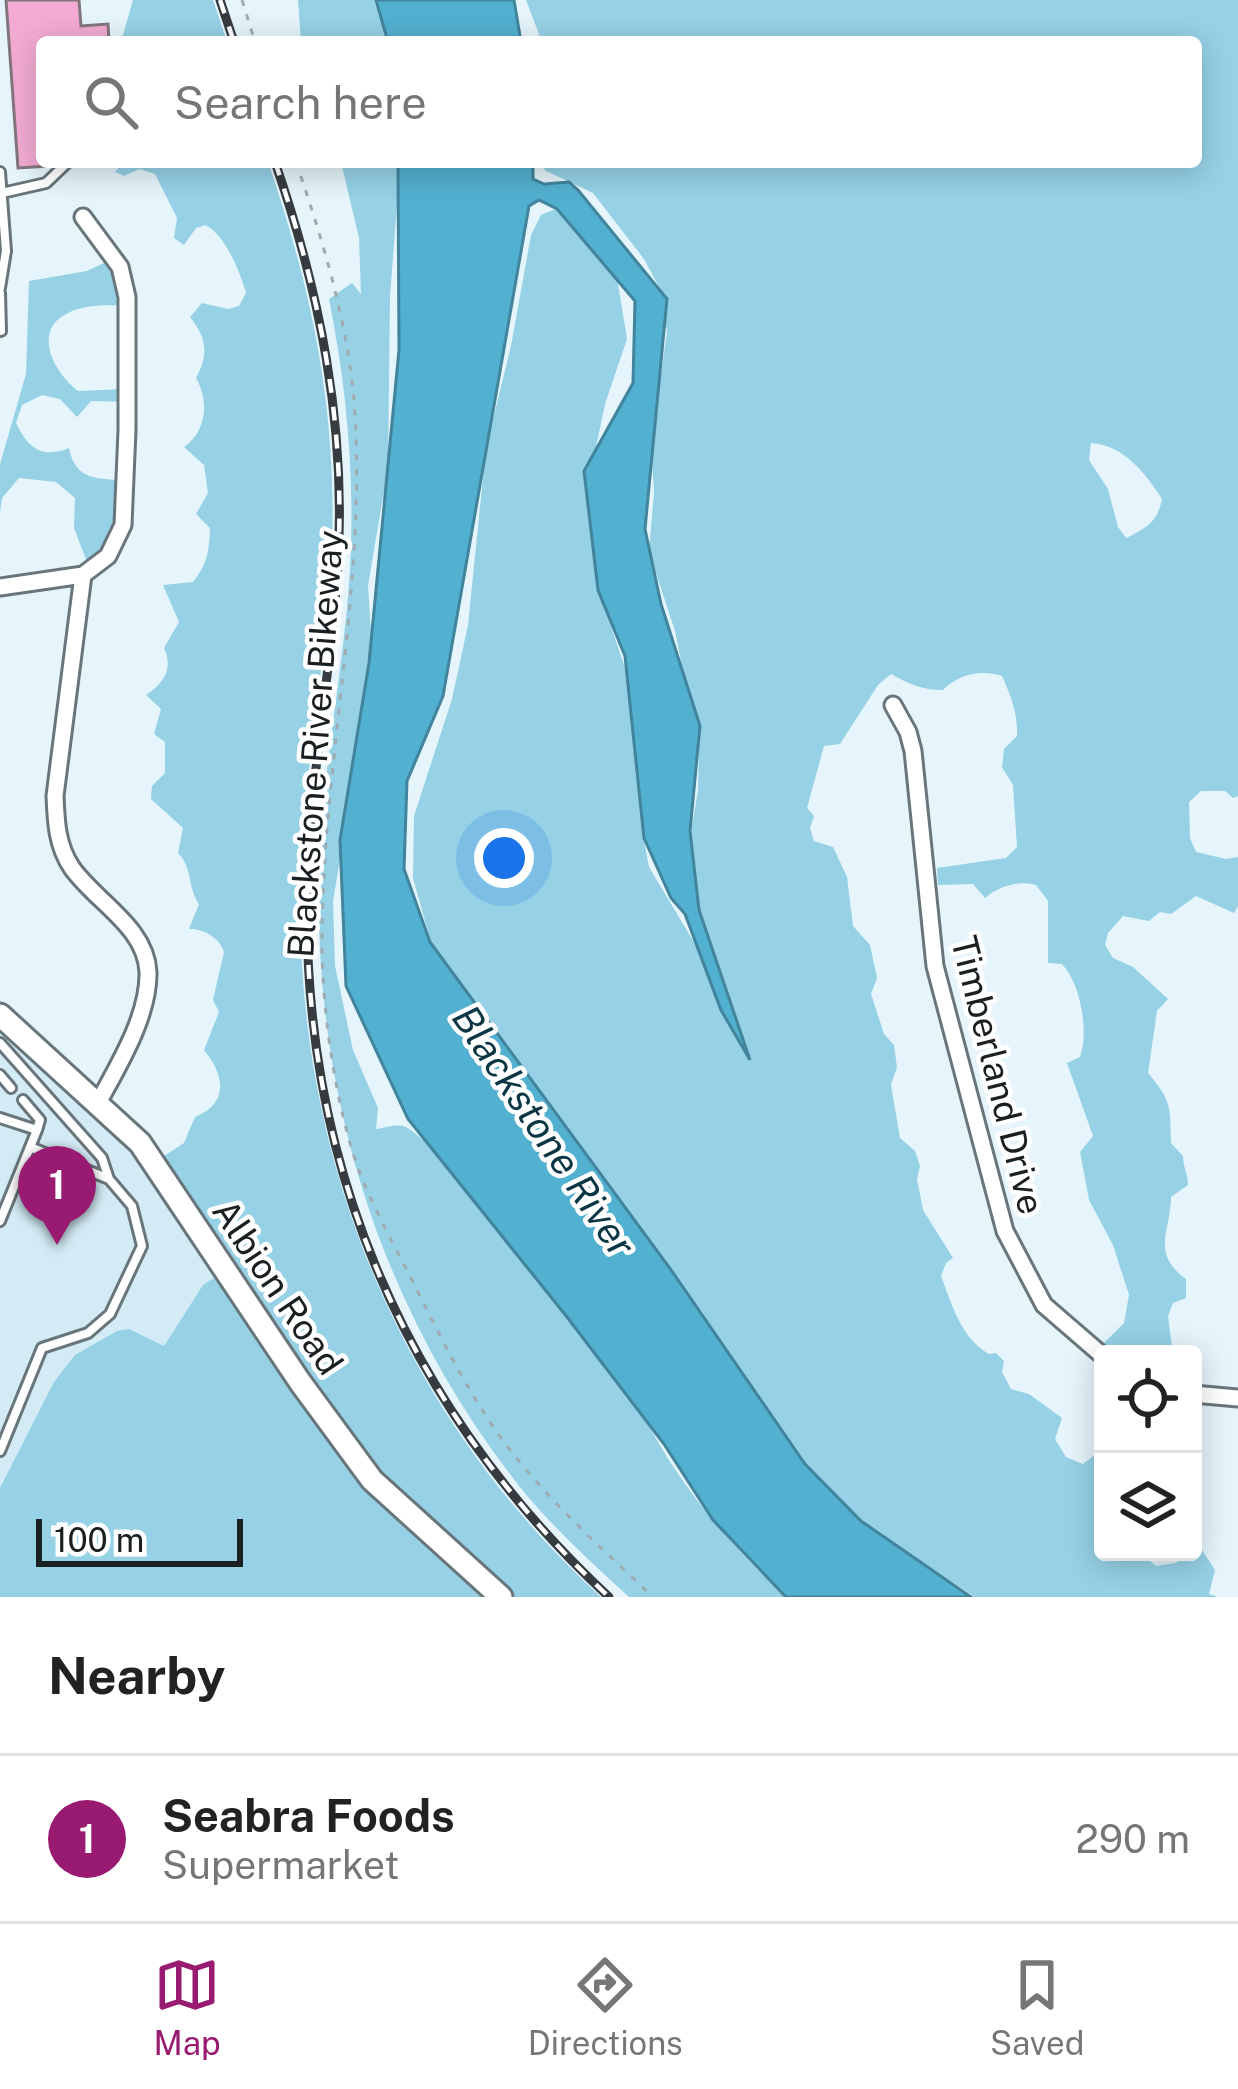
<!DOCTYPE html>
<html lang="en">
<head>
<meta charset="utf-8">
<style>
	body { margin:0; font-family:"Public Sans",sans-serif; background:#f2f2f2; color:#222 }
	.controls { position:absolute; right:36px; bottom:36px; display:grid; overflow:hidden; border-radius:12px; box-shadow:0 6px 30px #0003 }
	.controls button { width:108px; height:108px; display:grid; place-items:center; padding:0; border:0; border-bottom:3px solid #e0e0e0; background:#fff; color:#222; font:60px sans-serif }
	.scale { position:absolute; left:36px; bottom:30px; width:207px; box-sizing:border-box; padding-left:12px; border:6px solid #1a1f22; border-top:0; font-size:33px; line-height:42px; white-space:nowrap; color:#1a1f22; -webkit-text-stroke:9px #fff; paint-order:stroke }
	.you { position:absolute; left:504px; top:858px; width:42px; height:42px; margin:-30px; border:9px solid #fff; border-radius:50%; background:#1a73e8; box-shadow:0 0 0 18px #1a73e833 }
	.badge { display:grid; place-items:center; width:78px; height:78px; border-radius:50%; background:#991b71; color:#fff; font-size:39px; font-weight:700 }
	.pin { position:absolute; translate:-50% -99px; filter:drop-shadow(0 3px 6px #0008) }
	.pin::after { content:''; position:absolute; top:63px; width:42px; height:36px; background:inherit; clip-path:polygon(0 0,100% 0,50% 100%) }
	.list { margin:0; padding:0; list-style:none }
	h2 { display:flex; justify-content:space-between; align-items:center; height:156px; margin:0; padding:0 48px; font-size:51px }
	h2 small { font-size:39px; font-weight:400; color:#767676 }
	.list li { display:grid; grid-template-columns:78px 1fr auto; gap:36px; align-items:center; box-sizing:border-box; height:168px; padding:0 48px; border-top:3px solid #e0e0e0 }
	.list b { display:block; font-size:45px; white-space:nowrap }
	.list p { margin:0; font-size:39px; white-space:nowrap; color:#767676 }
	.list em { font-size:39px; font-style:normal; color:#767676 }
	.icon { flex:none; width:66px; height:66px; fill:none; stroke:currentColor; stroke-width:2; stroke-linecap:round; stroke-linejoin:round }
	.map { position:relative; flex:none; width:1238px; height:1597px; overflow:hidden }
	.search { position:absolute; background:#fff; box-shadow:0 6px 30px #0003; left:36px; right:36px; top:36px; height:132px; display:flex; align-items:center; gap:30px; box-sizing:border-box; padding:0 42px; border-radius:12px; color:#767676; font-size:45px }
	.sheet { height:324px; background:#fff }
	nav { display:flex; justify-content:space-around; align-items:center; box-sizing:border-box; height:168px; border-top:3px solid #e0e0e0; background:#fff; font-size:33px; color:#767676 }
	nav a { display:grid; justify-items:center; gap:6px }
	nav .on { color:#991b71 }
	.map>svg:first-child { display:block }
</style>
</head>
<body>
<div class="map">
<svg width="1238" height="1597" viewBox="0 0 1238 1597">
	<rect width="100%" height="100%" fill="#e5f5fb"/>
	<!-- built -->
	<path fill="#d3ebf5" d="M 0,1011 L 99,1097 L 228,1269 L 203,1285 L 164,1346 L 128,1329 L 117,1331 L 0,1488 Z"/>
	<!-- green -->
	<path fill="#96d1e6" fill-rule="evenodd" d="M 133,0 L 213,0 L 227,42 L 121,42 Z
		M 298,0 L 389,0 L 394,42 L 301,42 Z
		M 526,0 L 1238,0 L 1238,796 L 1233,798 L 1225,791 L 1201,791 L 1189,802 L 1190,838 L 1196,852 L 1226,859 L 1238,857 L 1238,906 L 1234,913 L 1196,896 L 1171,914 L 1160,912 L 1149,921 L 1123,916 L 1108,933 L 1105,945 L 1113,958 L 1133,967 L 1168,999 L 1157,1011 L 1148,1073 C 1172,1101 1170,1107 1171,1143 L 1183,1156 C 1183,1167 1188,1174 1188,1185 L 1171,1197 C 1171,1230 1150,1253 1186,1279 L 1186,1298 L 1173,1303 L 1168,1316 L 1173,1354 L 1116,1354 L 1102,1345 L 1124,1323 L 1129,1295 L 1113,1245 L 1089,1200 L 1080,1152 L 1093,1136 L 1067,1063 L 1080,1057 C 1089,1032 1081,984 1062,964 L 1048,963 L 1048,901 L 1036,885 C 1018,880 999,886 985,898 L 973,884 L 938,885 L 937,868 L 1006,858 L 1017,847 L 1013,785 L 1002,767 L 1004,749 L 1017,736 C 1018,714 1011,696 1002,676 C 982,669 958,674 943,690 C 922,690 909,684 891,674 L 878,685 L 840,744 L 824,746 L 807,808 L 814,816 L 810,828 L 814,841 L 833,847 L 847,877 L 853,926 L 870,945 L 877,978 L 871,994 L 884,1034 L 894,1045 L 897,1067 L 891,1085 L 900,1138 L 915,1151 L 920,1166 L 917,1179 L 923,1210 L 953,1258 L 946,1263 L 941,1276 C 952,1305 961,1338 989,1354 L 996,1353 L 1004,1361 L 1002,1372 L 1011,1389 L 1029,1394 L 1062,1418 L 1055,1439 L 1066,1457 L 1083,1464 L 1097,1453 L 1103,1457 L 1103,1552 L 1139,1552 L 1156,1566 L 1175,1563 L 1202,1550 L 1215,1570 L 1209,1594 L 1218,1597 L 975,1597 L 852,1516 L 791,1457 L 435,957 L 413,878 L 414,816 L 452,699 L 468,625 L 486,448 L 511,346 L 531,235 L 541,215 L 558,208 L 617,278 L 627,339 L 605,404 L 590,476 L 601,596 L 641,716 L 646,754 L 642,830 L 649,867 L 704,959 L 689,844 L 698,790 L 699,750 L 675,631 L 649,552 L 654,492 L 651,444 L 667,332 L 660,289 L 644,259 L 593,193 L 546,171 L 539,162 L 1196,162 L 1196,42 L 542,42 ZM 1091,443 C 1124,445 1146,474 1162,499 C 1158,522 1145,529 1126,538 L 1118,527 L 1108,489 L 1089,460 Z
		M 123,162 L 268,162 C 316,302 341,431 330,580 C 323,676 305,772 301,868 C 290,1145 396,1410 601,1597 L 0,1597 L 0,1488 L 54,1382 L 75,1355 L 117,1331 L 129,1329 L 164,1346 L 203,1285 L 228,1269 L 161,1158 L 184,1143 L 195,1117 C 230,1103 224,1074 204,1050 L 219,1012 L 213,1000 L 224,952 C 219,937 204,929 189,929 L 199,904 C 187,886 193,868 178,853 L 183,828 L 151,799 L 152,786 L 165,773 L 165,742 L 154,734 L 161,709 L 146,695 C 163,684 174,669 164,648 L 179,622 L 163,585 L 193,582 C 208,563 209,551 210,528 L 196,514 L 208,493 L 204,465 L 184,447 C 207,431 209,401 196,378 C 209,353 207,339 190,317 L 202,303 L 228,309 L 239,306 L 246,293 C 240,272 225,234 205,225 L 196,228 L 184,245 L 174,238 L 177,218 L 155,174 L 140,169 L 124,176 L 115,172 Z
		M 341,162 L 396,162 L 399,180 L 390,296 L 388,467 L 368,586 L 373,663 L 333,901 L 335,966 L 353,1050 L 378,1108 L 376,1129 C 384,1128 395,1124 403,1126 C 440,1137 606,1366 641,1410 C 676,1482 728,1543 786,1597 L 629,1597 C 592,1563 552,1527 520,1487 C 380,1310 313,1094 319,869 C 322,769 344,670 350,570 C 355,478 347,389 329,299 L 352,283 L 361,294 L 359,238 Z
		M 119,256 L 129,306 C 110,305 88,304 70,312 C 30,329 54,373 78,391 L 126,389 L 131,402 L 91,401 L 77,417 L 60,399 L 42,395 L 22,405 L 16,423 C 28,448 41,459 69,448 C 75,480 97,479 125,480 L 128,513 L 90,570 L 74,528 L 75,498 L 56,482 L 19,478 L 2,498 L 0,513 L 0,464 L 26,374 L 29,281 L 87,271 Z"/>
	<!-- water -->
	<path fill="#52b0d0" stroke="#41849c" stroke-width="3" d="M 376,0 L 514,0 L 521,42 L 388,42 Z
		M 398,162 L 533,162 L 533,179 L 544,184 L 569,182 L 578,190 L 667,299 L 645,529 L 661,604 L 700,726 L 690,831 L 699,910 L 750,1060 L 721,1010 L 685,914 L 671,898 L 644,838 L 625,656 L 598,590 L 584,471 L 633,383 L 635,301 L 557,209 L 539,200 L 529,206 L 443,696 L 407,781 L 404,869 L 430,942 L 669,1267 L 805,1464 L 861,1521 L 971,1597 L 786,1597 L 783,1594 L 713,1520 L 664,1444 L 567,1317 L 408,1119 L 346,986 L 340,840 L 369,663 L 399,350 Z"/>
	<!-- building -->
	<path fill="#f3aad3" stroke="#82767c" stroke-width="3" d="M 6,0 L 79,0 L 81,26 L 108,24 L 109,42 L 42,42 L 42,162 L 49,162 L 49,166 L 18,168 Z"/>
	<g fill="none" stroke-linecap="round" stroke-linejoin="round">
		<defs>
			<path id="lane" d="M 0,172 L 6,251 L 0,288
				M 2,193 L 46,183 L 68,162
				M 0,293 L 1,331
				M 0,1043 L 102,1158 L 109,1179
				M 0,1075 L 11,1088
				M 23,1100 L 40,1120 L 37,1130
				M 0,1118 L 37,1130 L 0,1221
				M 0,1451 L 42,1348 L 88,1333 L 110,1314 L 142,1246 L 132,1206 L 109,1179 L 30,1147"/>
			<path id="street" d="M 83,575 L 55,796 C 56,822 57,846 72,868 C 96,902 146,927 148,972 C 149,1016 118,1066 98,1103
				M 0,587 L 83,575 L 108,556 L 123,525 L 127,430 L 127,297 L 120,267 L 83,217
				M 893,705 L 908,732 L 913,751 L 935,966 L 1005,1231 L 1044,1305 L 1103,1356
				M 1193,1394 L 1238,1398"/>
			<path id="secondary" d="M 0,1015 L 140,1143 L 300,1382 L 372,1480 L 501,1597"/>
		</defs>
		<!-- lane casing -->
		<use href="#lane" stroke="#68767b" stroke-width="14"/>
		<!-- street casing -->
		<use href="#street" stroke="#68767b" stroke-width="21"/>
		<!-- secondary casing -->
		<use href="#secondary" stroke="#68767b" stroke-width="27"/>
		<!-- path -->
		<path stroke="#9fabb0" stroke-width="3" stroke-dasharray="6 9" stroke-linecap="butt" d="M 242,0 L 255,42
			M 296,162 C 322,238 347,319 354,400 C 368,581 322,762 322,944 C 322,1007 334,1090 352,1150 C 367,1199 395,1245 417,1290 C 440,1336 463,1382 492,1425 C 536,1490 597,1544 653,1597"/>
		<!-- lane -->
		<use href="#lane" stroke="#fff" stroke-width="8"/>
		<!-- street -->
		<use href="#street" stroke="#fff" stroke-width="15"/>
		<!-- secondary -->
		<use href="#secondary" stroke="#fff" stroke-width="21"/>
		<defs>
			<path id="rail" d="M 220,0 L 234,42
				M 275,162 C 320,292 346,424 338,562 C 332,664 312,766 308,869 C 296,1154 401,1403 609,1597"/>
		</defs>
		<!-- rail casing -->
		<use href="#rail" stroke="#353b3f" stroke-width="9"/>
		<!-- rail -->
		<use href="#rail" stroke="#fff" stroke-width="4.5" stroke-dasharray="14" stroke-linecap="butt"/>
	</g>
	<g text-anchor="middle" stroke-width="9" stroke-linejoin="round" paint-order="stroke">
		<!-- street labels -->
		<g font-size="36" fill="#1a1f22" stroke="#fff">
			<text transform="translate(315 744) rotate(-86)" y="13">Blackstone River Bikeway</text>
			<text transform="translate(998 1075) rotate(76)" y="13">Timberland Drive</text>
			<text transform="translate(278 1287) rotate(56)" y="13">Albion Road</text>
		</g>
		<!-- water labels -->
		<g font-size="39" font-style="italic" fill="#0b3745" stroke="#fff">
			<text transform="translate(544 1131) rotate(56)" y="14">Blackstone River</text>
		</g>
	</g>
</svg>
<div class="controls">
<button><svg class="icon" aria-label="locate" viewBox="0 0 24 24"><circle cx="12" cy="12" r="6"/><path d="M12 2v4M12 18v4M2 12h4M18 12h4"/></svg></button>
<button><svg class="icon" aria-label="layers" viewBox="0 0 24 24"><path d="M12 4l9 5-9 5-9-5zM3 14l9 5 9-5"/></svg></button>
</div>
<div class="scale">100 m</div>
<div class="you"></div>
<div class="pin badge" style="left:57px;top:1245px">1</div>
<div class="search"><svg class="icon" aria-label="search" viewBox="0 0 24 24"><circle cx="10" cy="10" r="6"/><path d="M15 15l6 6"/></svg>Search here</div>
</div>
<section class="sheet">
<h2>Nearby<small></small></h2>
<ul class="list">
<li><span class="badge">1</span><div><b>Seabra Foods</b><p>Supermarket</p></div><em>290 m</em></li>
</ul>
</section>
<nav>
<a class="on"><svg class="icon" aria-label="map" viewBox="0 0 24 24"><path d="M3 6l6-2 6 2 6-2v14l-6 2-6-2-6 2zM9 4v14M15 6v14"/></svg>Map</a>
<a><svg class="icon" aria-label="directions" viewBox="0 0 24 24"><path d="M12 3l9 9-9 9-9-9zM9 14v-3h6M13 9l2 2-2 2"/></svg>Directions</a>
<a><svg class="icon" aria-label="saved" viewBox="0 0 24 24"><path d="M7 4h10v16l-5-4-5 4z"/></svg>Saved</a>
</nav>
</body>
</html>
